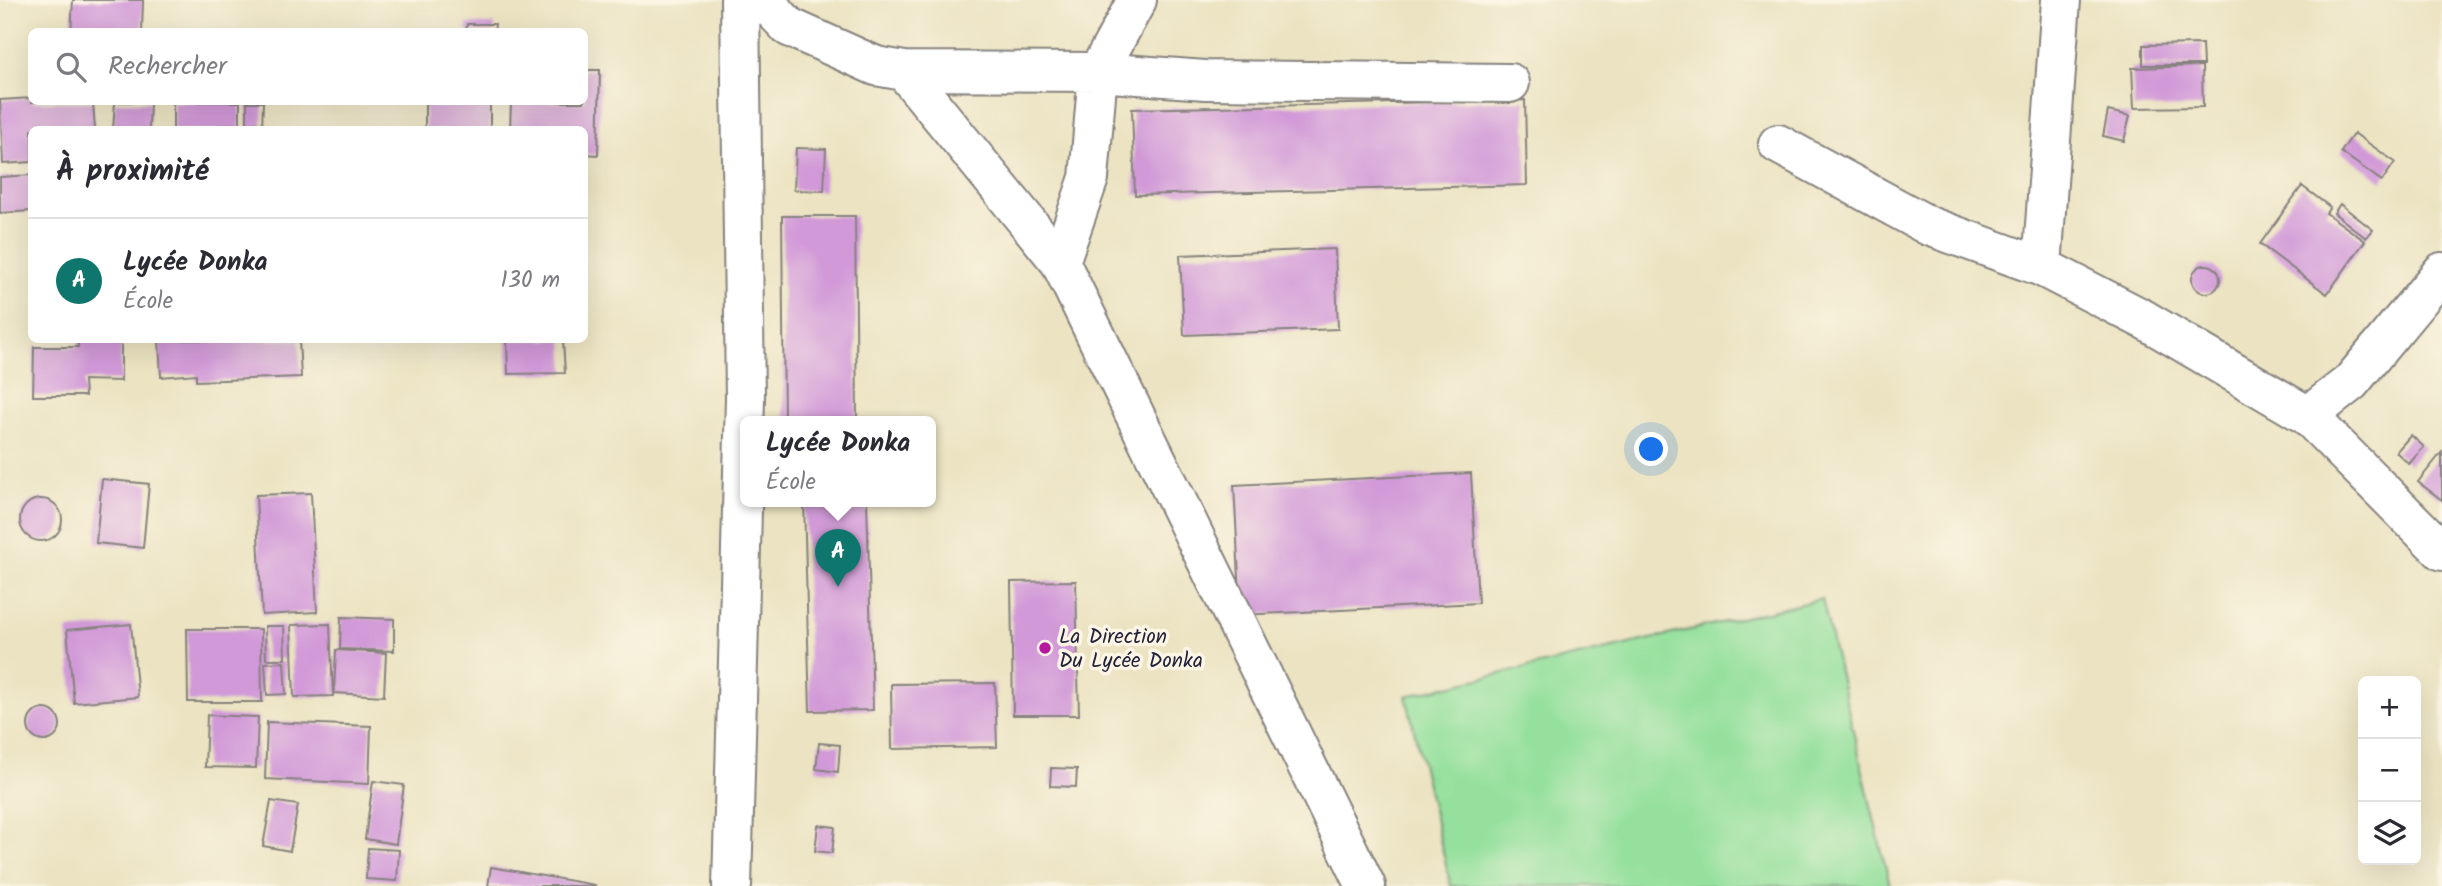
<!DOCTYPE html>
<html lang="fr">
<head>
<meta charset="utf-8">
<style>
	body { margin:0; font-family:Kalam,sans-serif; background:#f7f7f7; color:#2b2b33 }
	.controls { position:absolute; right:21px; bottom:21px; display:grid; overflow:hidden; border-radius:10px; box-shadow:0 7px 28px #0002 }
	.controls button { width:63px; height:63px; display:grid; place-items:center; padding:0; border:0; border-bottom:2px solid #e1e1e2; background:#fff; color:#2b2b33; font:35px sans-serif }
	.you { position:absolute; left:1652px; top:450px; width:24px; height:24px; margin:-18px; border:5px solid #fff; border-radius:50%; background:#1a73e8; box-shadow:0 0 0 10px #1a73e833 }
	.badge { display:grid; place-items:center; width:46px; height:46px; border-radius:50%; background:#0f766e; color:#fff; font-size:23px; font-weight:700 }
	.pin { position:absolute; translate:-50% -58px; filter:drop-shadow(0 2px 4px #0008) }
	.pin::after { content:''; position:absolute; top:37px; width:24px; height:21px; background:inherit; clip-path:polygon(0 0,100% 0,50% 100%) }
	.popup { position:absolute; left:740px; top:416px; width:196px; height:91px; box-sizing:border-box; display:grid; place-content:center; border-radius:10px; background:#fff; filter:drop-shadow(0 2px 5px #0005); font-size:23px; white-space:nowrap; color:#7c7c81 }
	.popup b { font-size:26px; color:#2b2b33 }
	.popup::after { content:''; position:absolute; left:50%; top:100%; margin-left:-14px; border:14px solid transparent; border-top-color:#fff }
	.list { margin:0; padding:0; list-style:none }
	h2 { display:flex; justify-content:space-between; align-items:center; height:91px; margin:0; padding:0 28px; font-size:30px }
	h2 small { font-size:23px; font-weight:400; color:#7c7c81 }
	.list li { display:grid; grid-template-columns:46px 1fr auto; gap:21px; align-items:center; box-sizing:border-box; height:126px; padding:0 28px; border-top:2px solid #e1e1e2 }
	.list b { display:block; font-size:26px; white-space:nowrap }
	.list p { margin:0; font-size:23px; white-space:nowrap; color:#7c7c81 }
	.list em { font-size:23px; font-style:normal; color:#7c7c81 }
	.icon { flex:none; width:38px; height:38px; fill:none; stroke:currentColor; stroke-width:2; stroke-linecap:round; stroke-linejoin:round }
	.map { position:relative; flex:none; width:2442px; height:886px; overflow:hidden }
	.search { position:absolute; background:#fff; box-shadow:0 7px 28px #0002; left:28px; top:28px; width:560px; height:77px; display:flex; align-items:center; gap:18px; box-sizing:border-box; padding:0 24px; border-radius:10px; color:#7c7c81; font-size:26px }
	.panel { position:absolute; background:#fff; box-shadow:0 7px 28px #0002; left:28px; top:126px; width:560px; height:217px; border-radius:10px }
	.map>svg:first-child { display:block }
</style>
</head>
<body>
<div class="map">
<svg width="2442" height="886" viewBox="0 0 2442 886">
	<rect width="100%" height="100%" fill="#fcf5e5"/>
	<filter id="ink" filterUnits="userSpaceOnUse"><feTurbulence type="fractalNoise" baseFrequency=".0143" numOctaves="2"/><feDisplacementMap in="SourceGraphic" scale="14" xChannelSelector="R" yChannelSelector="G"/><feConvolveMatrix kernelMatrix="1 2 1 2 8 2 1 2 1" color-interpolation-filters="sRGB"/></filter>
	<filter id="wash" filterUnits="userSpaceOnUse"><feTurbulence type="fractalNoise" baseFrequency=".00686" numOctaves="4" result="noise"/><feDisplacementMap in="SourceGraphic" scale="28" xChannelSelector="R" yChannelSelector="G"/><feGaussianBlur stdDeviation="1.57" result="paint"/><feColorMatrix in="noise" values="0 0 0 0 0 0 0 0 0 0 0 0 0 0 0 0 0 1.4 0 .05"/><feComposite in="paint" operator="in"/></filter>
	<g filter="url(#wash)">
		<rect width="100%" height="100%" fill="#ebe3c1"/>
		<!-- green -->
		<path fill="#94e09c" stroke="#5b816c" stroke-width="2" d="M 1822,599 L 1890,886 L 1451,886 L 1406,696 Z"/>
		<g id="blocks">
			<!-- building -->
			<path fill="#d199d8" d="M 73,0 L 143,0 L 142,32 L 71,32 Z
				M 467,24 L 495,24 L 494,32 L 466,32 Z
				M 2202,44 L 2203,65 L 2143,65 L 2143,45 Z
				M 2202,66 L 2203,107 L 2134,108 L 2132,68 Z
				M 584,70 L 600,70 L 598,155 L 584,154 L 584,130 L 510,130 L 511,102 L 584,102 Z
				M 32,98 L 32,102 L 93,102 L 95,130 L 32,130 L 32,162 L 3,164 L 0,100 Z
				M 1525,100 L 1527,185 L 1135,195 L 1132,109 Z
				M 115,102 L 150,102 L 149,130 L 113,130 Z
				M 173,102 L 240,102 L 240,130 L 173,130 Z
				M 247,102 L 263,102 L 262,130 L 247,130 Z
				M 425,102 L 490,102 L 490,130 L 425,130 Z
				M 2108,111 L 2130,116 L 2124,141 L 2103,136 Z
				M 2354,133 L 2395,162 L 2382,181 L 2341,152 Z
				M 796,148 L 826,149 L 824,191 L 794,190 Z
				M 32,175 L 32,211 L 0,213 L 0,177 Z
				M 2302,186 L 2330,207 L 2326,213 L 2365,241 L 2327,294 L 2260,244 Z
				M 2340,204 L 2373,230 L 2366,238 L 2334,213 Z
				M 782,216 L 855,216 L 857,419 L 784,419 Z
				M 1335,249 L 1338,329 L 1184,335 L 1180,255 Z
				M2192 279a14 14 0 1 1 28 0a14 14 0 1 1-28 0Z
				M 78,340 L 121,340 L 121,381 L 84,380 L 85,396 L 33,396 L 34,347 L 78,347 Z
				M 159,340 L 299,340 L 301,377 L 196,381 L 196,374 L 161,377 Z
				M 507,340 L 563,340 L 565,373 L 508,374 Z
				M 2411,435 L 2424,447 L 2409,464 L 2396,452 Z
				M 2442,452 L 2442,500 L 2418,482 Z
				M 1471,473 L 1478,603 L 1241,615 L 1234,485 Z
				M 102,479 L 149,484 L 143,548 L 96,543 Z
				M 311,493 L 317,612 L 262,615 L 256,495 Z
				M20 520a21 21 0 1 1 42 0a21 21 0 1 1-42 0Z
				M 804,501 L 867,501 L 873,710 L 810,711 Z
				M 1076,581 L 1079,715 L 1013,715 L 1011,582 Z
				M 341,617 L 394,619 L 394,651 L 340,649 Z
				M 131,624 L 138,697 L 74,703 L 67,630 Z
				M 330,624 L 333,696 L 294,697 L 291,625 Z
				M 265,626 L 284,626 L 285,659 L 266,659 Z
				M 187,629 L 261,629 L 262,702 L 188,702 Z
				M 336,650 L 386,653 L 384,696 L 334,693 Z
				M 284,662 L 286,694 L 267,695 L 265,663 Z
				M 995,683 L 997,747 L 892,749 L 891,684 Z
				M28 725a16 16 0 1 1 32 0a16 16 0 1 1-32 0Z
				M 207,715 L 258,717 L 256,768 L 205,767 Z
				M 267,722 L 371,726 L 369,784 L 265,779 Z
				M 819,743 L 840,745 L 838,772 L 816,769 Z
				M 1051,768 L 1077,769 L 1076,787 L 1050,786 Z
				M 373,781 L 404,785 L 396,844 L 365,839 Z
				M 271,801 L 298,805 L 290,851 L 263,846 Z
				M 818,825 L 835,827 L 832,853 L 815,851 Z
				M 368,848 L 399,850 L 397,881 L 366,879 Z
				M 491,867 L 595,885 L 595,886 L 488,886 Z"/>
		</g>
	</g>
	<g filter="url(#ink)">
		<use href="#blocks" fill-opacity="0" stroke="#86827e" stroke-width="2"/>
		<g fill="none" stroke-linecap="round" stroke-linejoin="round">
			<defs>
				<path id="minor" d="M 763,0 L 789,27 L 876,66 L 904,71 L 1060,262 L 1366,886
					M 904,71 L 1098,72 L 1137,0
					M 1778,144 L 1929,226 L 2042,267 L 2145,320 L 2308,416 L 2442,551
					M 1060,262 L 1089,178 L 1098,72 L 1205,80 L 1510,83
					M 2042,267 L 2061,0
					M 2308,416 L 2351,382 L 2442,272
					M 732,886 L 745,398 L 740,0"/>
			</defs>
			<!-- minor casing -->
			<use href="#minor" stroke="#86827e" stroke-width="42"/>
			<!-- minor -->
			<use href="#minor" stroke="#fff" stroke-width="38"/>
		</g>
	</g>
	<!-- markers -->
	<circle fill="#b5179e" stroke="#fcf5e5" stroke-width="2.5" cx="1045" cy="648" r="7"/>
	<g text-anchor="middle" stroke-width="7" stroke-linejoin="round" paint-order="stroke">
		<!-- poi labels -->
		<g font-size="21" fill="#22223b" stroke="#fcf5e5" text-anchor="start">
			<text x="1059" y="643">La Direction<tspan x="1059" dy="24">Du Lycée Donka</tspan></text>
		</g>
	</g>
</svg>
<div class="controls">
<button>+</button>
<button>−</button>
<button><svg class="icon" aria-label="layers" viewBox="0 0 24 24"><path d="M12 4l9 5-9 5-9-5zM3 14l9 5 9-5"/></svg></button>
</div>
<div class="you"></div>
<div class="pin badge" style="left:838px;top:587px">A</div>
<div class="popup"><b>Lycée Donka</b>École</div>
<div class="search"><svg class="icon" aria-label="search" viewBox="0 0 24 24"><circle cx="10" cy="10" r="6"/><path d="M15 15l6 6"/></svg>Rechercher</div>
<section class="panel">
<h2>À proximité<small></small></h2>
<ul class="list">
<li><span class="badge">A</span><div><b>Lycée Donka</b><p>École</p></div><em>130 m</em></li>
</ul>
</section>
</div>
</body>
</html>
